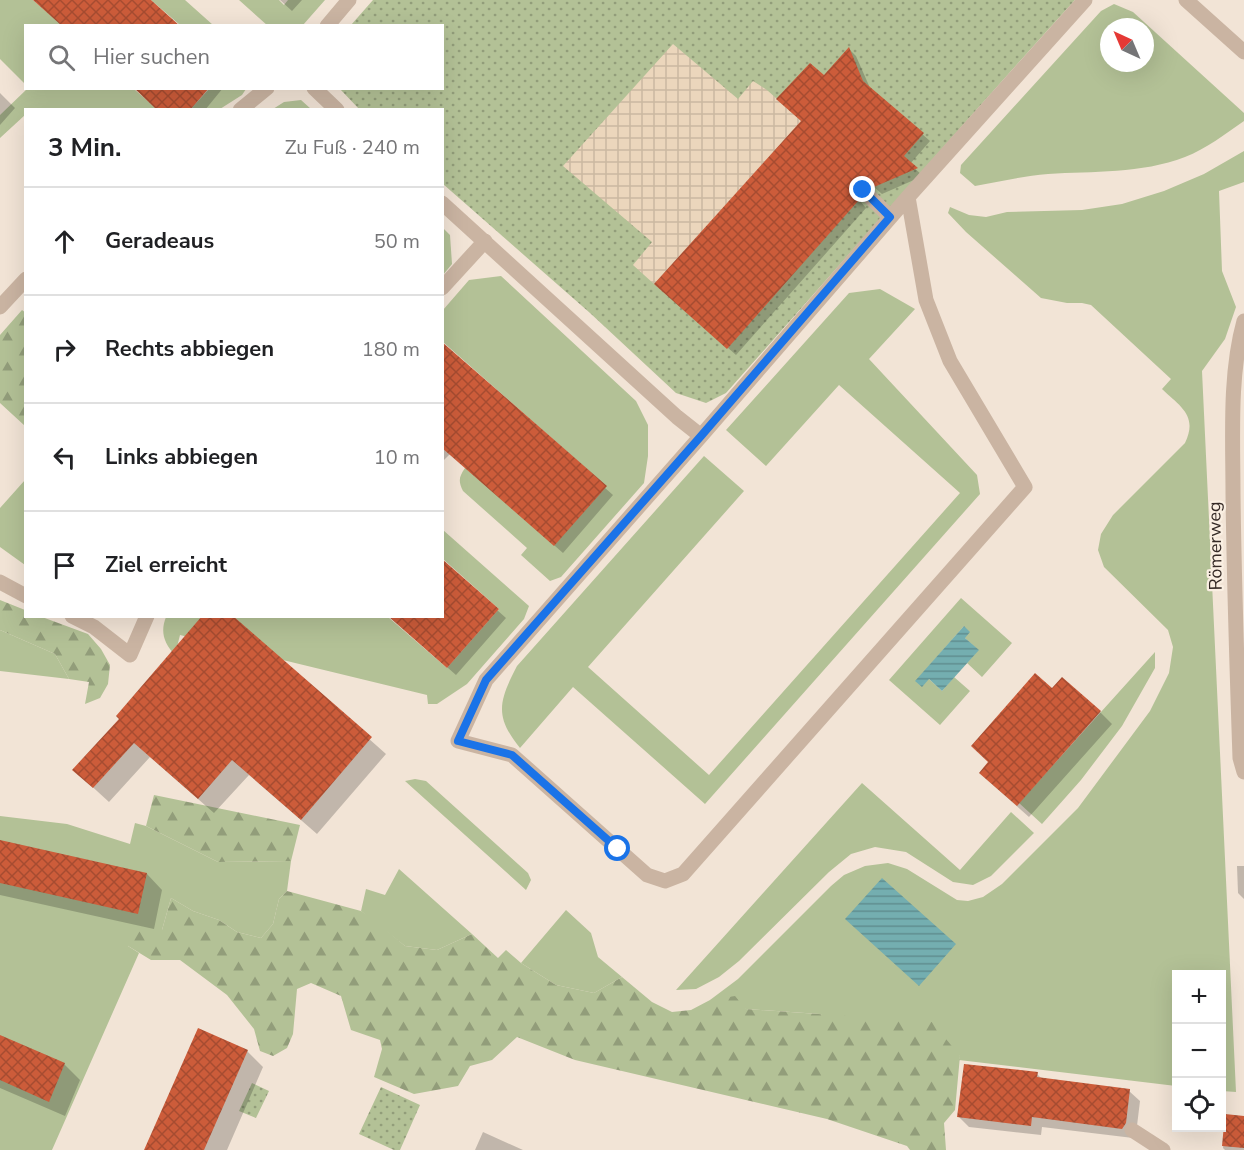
<!DOCTYPE html>
<html lang="de">
<head>
<meta charset="utf-8">
<style>
	body { margin:0; font-family:"Nunito Sans",sans-serif; background:#f6f6f6; color:#202124 }
	.controls { position:absolute; right:18px; bottom:18px; display:grid; overflow:hidden; border-radius:0px; box-shadow:0 6px 24px #0002 }
	.controls button { width:54px; height:54px; display:grid; place-items:center; padding:0; border:0; border-bottom:2px solid #e0e0e0; background:#fff; color:#202124; font:30px sans-serif }
	.compass { position:absolute; left:1100px; top:18px; width:54px; height:54px; border-radius:50%; background:#fff; box-shadow:0 6px 24px #0002; rotate:316deg }
	.stop { position:absolute; width:18px; height:18px; margin:-14px; border:4px solid #1a73e8; border-radius:50%; background:#fff }
	.stop.end { background:#1a73e8; border-color:#fff; box-shadow:0 2px 6px #0008 }
	.list { margin:0; padding:0; list-style:none }
	h2 { display:flex; justify-content:space-between; align-items:center; height:78px; margin:0; padding:0 24px; font-size:26px }
	h2 small { font-size:20px; font-weight:400; color:#757577 }
	.list li { display:grid; grid-template-columns:39px 1fr auto; gap:18px; align-items:center; box-sizing:border-box; height:108px; padding:0 24px; border-top:2px solid #e0e0e0 }
	.list b { display:block; font-size:22px; white-space:nowrap }
	.list em { font-size:20px; font-style:normal; color:#757577 }
	.icon { flex:none; width:33px; height:33px; fill:none; stroke:currentColor; stroke-width:2; stroke-linecap:round; stroke-linejoin:round }
	.map { position:relative; flex:none; width:1244px; height:1150px; overflow:hidden }
	.search { position:absolute; background:#fff; box-shadow:0 6px 24px #0002; left:24px; top:24px; width:420px; height:66px; display:flex; align-items:center; gap:15px; box-sizing:border-box; padding:0 21px; border-radius:0px; color:#757577; font-size:22px }
	.panel { position:absolute; background:#fff; box-shadow:0 6px 24px #0002; left:24px; top:108px; width:420px; height:510px; border-radius:0px }
	.map>svg:first-child { display:block }
</style>
</head>
<body>
<div class="map">
<svg width="1244" height="1150" viewBox="0 0 1244 1150">
	<defs>
		<pattern id="forest-firs" width="22" height="20" patternUnits="userSpaceOnUse" patternTransform="scale(1.5)"><rect width="22" height="20" fill="#b3c196"/><path d="M5 1l3.5 6h-7zM16 11l3.5 6h-7z" fill="#929d7a"/></pattern>
		<pattern id="park-dots" width="8" height="8" patternUnits="userSpaceOnUse" patternTransform="scale(1.5)"><rect width="8" height="8" fill="#b3c196"/><path d="M2 2h.1M6 6h.1" fill="none" stroke="#929d7a" stroke-width="1.8" stroke-linecap="round"/></pattern>
		<pattern id="plaza-grid" width="8" height="8" patternUnits="userSpaceOnUse" patternTransform="scale(1.5)"><rect width="8" height="8" fill="#ebd6bc"/><path d="M0 4h8M4 0v8" fill="none" stroke="#cab8a1"/></pattern>
		<pattern id="water-rules" width="6" height="5" patternUnits="userSpaceOnUse" patternTransform="scale(1.5)"><rect width="6" height="5" fill="#74aeb0"/><path d="M0 2.5h6" fill="none" stroke="#608e8f"/></pattern>
		<pattern id="building-cross-hatch" width="8" height="8" patternUnits="userSpaceOnUse" patternTransform="scale(1.5)"><rect width="8" height="8" fill="#cc5c3a"/><path d="M0 0l8 8M0 8l8-8" fill="none" stroke="#a64c31"/></pattern>
	</defs>
	<rect width="100%" height="100%" fill="#f2e4d6"/>
	<!-- grass -->
	<path fill="#b3c196" fill-rule="evenodd" d="M 0,0 L 33,0 L 62,25 L 26,26 L 25,84 L 0,59 Z
		M 151,0 L 185,0 L 213,25 L 180,25 Z
		M 239,0 L 279,0 L 284,5 L 288,0 L 325,0 L 303,25 L 268,26 Z
		M 1114,4 L 1133,12 L 1244,113 L 1244,121 C 1225,134 1206,149 1185,157 C 1141,174 1093,171 1048,174 C 1023,176 999,182 975,186 L 960,173 L 961,165 L 1101,11 ZM 1109,27 L 1145,27 L 1145,63 L 1109,63 Z
		M 27,89 L 134,89 L 157,109 L 26,110 L 25,115 L 0,138 L 0,115 Z
		M 209,89 L 246,89 L 242,95 L 220,109 L 190,110 Z
		M 301,100 L 311,109 L 273,109 L 284,102 Z
		M 1244,151 L 1244,182 L 1219,191 L 1222,271 L 1236,307 L 1225,339 L 1202,371 L 1236,1092 L 1222,1091 L 1222,974 L 1176,974 L 1176,1086 L 959,1060 L 960,1056 L 819,1014 L 746,1009 L 710,1000 L 738,979 L 831,886 L 844,875 L 865,866 L 888,863 L 907,869 L 957,900 L 968,901 L 983,897 L 1002,884 L 1078,808 L 1150,711 L 1169,673 L 1173,647 L 1168,630 L 1104,567 L 1098,550 L 1101,534 L 1113,515 L 1185,443 C 1198,416 1181,407 1162,389 L 1171,379 L 1091,305 L 1082,303 L 1067,303 L 1041,298 L 966,232 L 948,213 L 950,207 L 969,215 L 986,217 L 1007,212 L 1082,210 L 1122,204 L 1164,191 L 1204,174 Z
		M 443,228 L 450,235 L 452,264 L 443,275 Z
		M 501,276 L 636,401 L 648,425 L 648,456 L 644,483 L 561,577 L 550,581 L 521,555 L 527,548 L 463,491 C 458,481 459,477 465,468 L 606,486 L 443,342 L 443,310 L 469,280 Z
		M 880,289 L 915,309 L 869,359 L 977,475 L 980,494 L 705,804 L 573,687 L 520,748 C 494,716 499,701 517,666 L 704,456 L 744,491 L 588,667 L 709,775 L 960,493 L 839,385 L 766,466 L 726,430 L 849,293 Z
		M 25,480 L 25,565 L 0,547 L 0,508 Z
		M 443,530 L 529,606 L 524,619 L 467,684 L 437,704 L 428,704 L 427,695 L 180,635 L 175,655 C 164,643 160,632 166,617 L 388,617 L 447,668 L 499,609 L 443,559 Z
		M 961,598 L 1012,643 L 982,677 L 967,663 L 978,650 L 965,638 L 964,626 L 916,681 L 929,679 L 942,691 L 954,677 L 970,691 L 940,725 L 889,680 Z
		M 0,630 L 55,654 L 69,679 L 0,671 Z
		M 1155,652 L 1155,668 L 1122,726 L 1081,780 L 1042,824 L 1019,803 Z
		M 415,779 L 426,781 L 528,873 L 531,880 L 526,890 L 405,781 Z
		M 862,783 L 960,870 L 1011,812 L 1034,833 L 991,876 L 973,885 L 953,882 L 906,852 L 875,847 L 851,854 L 829,872 L 739,961 L 719,977 L 696,989 L 676,990 Z
		M 0,816 L 67,824 L 130,844 L 135,823 L 146,826 L 218,862 L 291,861 L 287,891 L 279,899 L 273,924 L 261,938 L 237,932 L 219,920 L 193,911 L 171,898 L 162,930 L 128,946 L 139,953 L 52,1150 L 0,1150 Z
		M 399,869 L 472,934 L 437,950 L 405,946 L 361,911 L 366,889 L 385,895 Z
		M 566,910 L 591,933 L 598,957 L 622,977 L 594,993 L 556,985 L 521,963 Z"/>
	<!-- forest -->
	<path fill="url(#forest-firs)" d="M 22,310 L 26,313 L 25,426 L 0,403 L 0,335 Z
		M 0,600 L 25,610 L 26,616 L 42,617 L 88,634 L 101,649 L 110,665 L 108,684 L 100,698 L 85,704 L 89,682 L 69,679 L 55,654 L 0,630 Z
		M 154,795 L 300,825 L 291,861 L 218,862 L 146,826 Z
		M 287,891 L 361,911 L 372,918 L 405,946 L 437,950 L 472,934 L 498,958 L 506,950 L 521,963 L 556,985 L 594,993 L 622,977 L 652,1002 L 672,1012 L 691,1010 L 710,1000 L 735,996 L 746,1009 L 932,1022 L 960,1056 L 955,1110 L 944,1123 L 946,1150 L 910,1150 L 907,1146 L 827,1119 L 575,1060 L 517,1037 L 492,1060 L 470,1066 L 458,1086 L 414,1094 L 374,1077 L 382,1049 L 380,1040 L 351,1030 L 341,996 L 311,983 L 297,989 L 293,1034 L 287,1048 L 273,1056 L 260,1051 L 254,1029 L 227,995 L 180,960 L 151,960 L 128,946 L 133,923 L 162,930 L 171,898 L 193,911 L 219,920 L 237,932 L 261,938 L 273,924 L 279,899 Z"/>
	<!-- park -->
	<path fill="url(#park-dots)" d="M 373,0 L 1075,0 C 957,130 843,262 726,393 L 706,403 L 676,393 L 590,313 L 443,184 L 442,110 L 359,109 L 340,89 L 442,88 L 442,26 L 351,25 Z
		M 252,1083 L 269,1091 L 256,1118 L 239,1111 Z
		M 381,1087 L 420,1105 L 400,1150 L 394,1150 L 359,1134 Z"/>
	<!-- plaza -->
	<path fill="url(#plaza-grid)" d="M 673,44 L 738,99 L 753,81 L 767,90 L 808,127 L 654,284 L 633,265 L 652,242 L 563,166 Z"/>
	<!-- water -->
	<path fill="url(#water-rules)" d="M 964,626 L 970,632 L 965,638 L 979,650 L 942,691 L 929,679 L 922,687 L 915,681 Z
		M 882,878 L 956,944 L 919,986 L 845,919 Z"/>
	<!-- shadow -->
	<path fill="#0003" d="M 280,0 L 302,0 L 292,11 Z
		M 849,49 L 856,56 L 870,88 L 930,141 L 910,164 L 923,176 L 882,194 L 874,187 L 864,190 L 860,201 L 866,208 L 736,355 L 664,291 L 803,122 L 824,77 Z
		M 135,88 L 223,88 L 205,110 L 158,110 Z
		M 0,93 L 15,108 L 0,125 Z
		M 442,344 L 613,495 L 563,553 L 450,454 L 442,462 Z
		M 442,561 L 506,618 L 456,675 L 389,616 L 442,616 Z
		M 231,616 L 386,754 L 317,834 L 249,775 L 214,813 L 150,757 L 109,802 L 74,770 Z
		M 1052,690 L 1100,712 L 1112,724 L 1029,817 L 993,785 Z
		M 0,841 L 147,874 L 162,890 L 154,929 L 0,895 Z
		M 1237,866 L 1244,866 L 1244,899 L 1238,893 Z
		M 199,1030 L 247,1051 L 263,1067 L 227,1150 L 146,1150 Z
		M 0,1036 L 64,1064 L 80,1080 L 65,1116 L 0,1088 Z
		M 1037,1074 L 1043,1080 L 1129,1091 L 1140,1101 L 1136,1134 L 1133,1138 L 1042,1127 L 1041,1135 L 969,1127 L 959,1117 Z
		M 1226,1116 L 1244,1117 L 1244,1150 L 1225,1150 L 1223,1148 Z
		M 483,1132 L 523,1150 L 475,1150 Z"/>
	<!-- building -->
	<path fill="url(#building-cross-hatch)" d="M 33,0 L 151,0 L 180,26 L 62,26 Z
		M 849,47 L 863,81 L 924,133 L 904,156 L 918,168 L 874,187 L 865,181 L 857,183 L 854,192 L 859,200 L 727,349 L 654,284 L 801,121 L 776,99 L 810,63 L 824,75 Z
		M 134,88 L 209,88 L 190,110 L 157,110 Z
		M 442,342 L 607,486 L 554,546 L 442,448 Z
		M 442,559 L 499,609 L 447,668 L 388,616 L 442,616 Z
		M 202,616 L 233,616 L 372,737 L 301,820 L 232,760 L 198,799 L 134,743 L 93,788 L 72,770 L 119,719 L 116,716 Z
		M 1035,673 L 1052,688 L 1062,677 L 1101,711 L 1017,806 L 979,773 L 988,762 L 971,746 Z
		M 0,840 L 147,873 L 138,914 L 0,883 Z
		M 198,1028 L 248,1050 L 204,1150 L 144,1150 Z
		M 0,1035 L 65,1063 L 49,1102 L 0,1080 Z
		M 964,1064 L 1038,1072 L 1037,1077 L 1130,1089 L 1126,1123 L 1122,1129 L 1032,1117 L 1031,1126 L 957,1117 Z
		M 1225,1114 L 1244,1116 L 1244,1148 L 1222,1146 Z"/>
	<g fill="none" stroke-linecap="round" stroke-linejoin="round">
		<!-- minor -->
		<path stroke="#cab4a2" stroke-width="15" d="M 1186,0 L 1244,52
			M 327,26 L 349,0
			M 314,88 L 337,110
			M 240,110 L 267,88
			M 863,190 L 890,217
			M 908,197 L 926,300 L 950,361 L 1025,487 L 683,874 L 665,881 L 647,875 L 512,755 L 458,741 L 486,680 L 701,436 L 908,197 L 1085,0
			M 442,203 L 677,417 L 701,436
			M 442,288 L 485,241
			M 0,307 L 26,279
			M 1244,321 C 1229,375 1233,438 1233,493 C 1234,582 1237,670 1240,758 L 1244,772
			M 0,582 L 26,596
			M 72,616 L 94,627 L 130,655 L 147,616
			M 1132,1130 L 1163,1150"/>
	</g>
	<g fill="none" stroke-linecap="round" stroke-linejoin="round">
		<!-- route -->
		<path stroke="#1a73e8" stroke-width="8" d="M 618,849 L 512,755 L 458,741 L 486,680 L 701,436 L 890,217 L 863,190"/>
	</g>
	<g text-anchor="middle" stroke-width="4.5" stroke-linejoin="round" paint-order="stroke">
		<!-- street labels -->
		<g font-size="18" fill="#342925" stroke="#faefe2">
			<text transform="translate(1215 546) rotate(-91)" y="6">Römerweg</text>
		</g>
	</g>
</svg>
<div class="controls">
<button>+</button>
<button>−</button>
<button><svg class="icon" aria-label="locate" viewBox="0 0 24 24"><circle cx="12" cy="12" r="6"/><path d="M12 2v4M12 18v4M2 12h4M18 12h4"/></svg></button>
</div>
<svg class="compass" viewBox="-18 -18 36 36"><path d="M0-13l5 13h-10z" fill="#e53935"/><path d="M0 13l5-13h-10z" fill="#757577"/></svg>
<div class="stop" style="left:618px;top:849px"></div>
<div class="stop end" style="left:863px;top:190px"></div>
<div class="search"><svg class="icon" aria-label="search" viewBox="0 0 24 24"><circle cx="10" cy="10" r="6"/><path d="M15 15l6 6"/></svg>Hier suchen</div>
<section class="panel">
<h2>3 Min.<small>Zu Fuß · 240 m</small></h2>
<ul class="list">
<li><svg class="icon" aria-label="ahead" viewBox="0 0 24 24"><path d="M12 20V5M6 11l6-6 6 6"/></svg><div><b>Geradeaus</b></div><em>50 m</em></li>
<li><svg class="icon" aria-label="right" viewBox="0 0 24 24"><path d="M7 20v-9h11M14 6l5 5-5 5"/></svg><div><b>Rechts abbiegen</b></div><em>180 m</em></li>
<li><svg class="icon" aria-label="left" viewBox="0 0 24 24"><path d="M17 20v-9H6M10 6l-5 5 5 5"/></svg><div><b>Links abbiegen</b></div><em>10 m</em></li>
<li><svg class="icon" aria-label="arrive" viewBox="0 0 24 24"><path d="M6 21V4h12l-3 4 3 4H6"/></svg><div><b>Ziel erreicht</b></div></li>
</ul>
</section>
</div>
</body>
</html>
